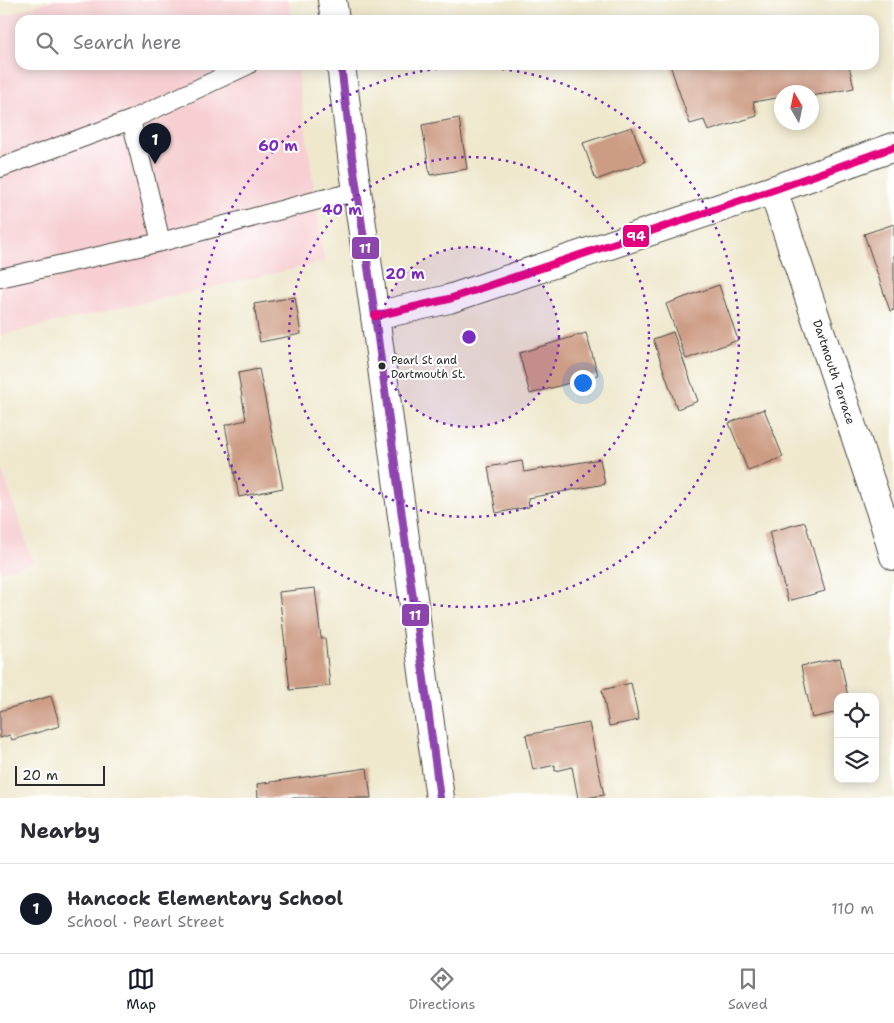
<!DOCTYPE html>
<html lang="en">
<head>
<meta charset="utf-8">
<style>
	body { margin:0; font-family:"Shantell Sans",sans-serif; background:#f2f2f3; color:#2b2b33 }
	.controls { position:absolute; right:15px; bottom:15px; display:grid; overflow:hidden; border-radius:10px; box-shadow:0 2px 12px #0003 }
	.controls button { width:45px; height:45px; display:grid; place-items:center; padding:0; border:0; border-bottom:1px solid #e1e1e2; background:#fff; color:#2b2b33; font:25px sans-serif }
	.compass { position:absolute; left:774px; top:85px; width:45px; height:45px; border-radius:50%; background:#fff; box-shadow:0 2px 12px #0003; rotate:351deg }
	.scale { position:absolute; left:15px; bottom:12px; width:90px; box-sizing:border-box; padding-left:5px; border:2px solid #2b2b2b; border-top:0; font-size:14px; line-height:18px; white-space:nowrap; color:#2b2b2b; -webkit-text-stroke:4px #fff; paint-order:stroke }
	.you { position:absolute; left:582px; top:382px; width:18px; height:18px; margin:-12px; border:4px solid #fff; border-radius:50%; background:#1a73e8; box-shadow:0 0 0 8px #1a73e833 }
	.badge { display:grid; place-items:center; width:32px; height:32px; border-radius:50%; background:#111827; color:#fff; font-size:16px; font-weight:700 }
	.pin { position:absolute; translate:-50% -41px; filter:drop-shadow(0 1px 2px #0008) }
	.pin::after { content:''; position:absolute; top:26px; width:18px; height:15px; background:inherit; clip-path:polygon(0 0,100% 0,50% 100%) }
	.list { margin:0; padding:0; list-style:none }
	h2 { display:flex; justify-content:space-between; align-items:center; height:65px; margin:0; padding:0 20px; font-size:21px }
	h2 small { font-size:16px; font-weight:400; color:#7c7c81 }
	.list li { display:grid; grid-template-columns:32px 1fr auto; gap:15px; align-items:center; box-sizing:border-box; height:90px; padding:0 20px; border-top:1px solid #e1e1e2 }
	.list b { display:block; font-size:19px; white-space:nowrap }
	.list p { margin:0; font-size:16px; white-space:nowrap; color:#7c7c81 }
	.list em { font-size:16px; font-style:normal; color:#7c7c81 }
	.icon { flex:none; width:28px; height:28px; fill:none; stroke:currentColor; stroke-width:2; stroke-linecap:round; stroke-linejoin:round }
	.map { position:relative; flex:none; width:894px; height:798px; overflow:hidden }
	.search { position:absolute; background:#fff; box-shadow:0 2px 12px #0003; left:15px; right:15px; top:15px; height:55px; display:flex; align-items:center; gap:12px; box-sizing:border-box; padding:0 18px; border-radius:15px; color:#7c7c81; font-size:19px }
	.sheet { height:155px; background:#fff }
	nav { display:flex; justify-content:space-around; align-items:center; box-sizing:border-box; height:70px; border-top:1px solid #e1e1e2; background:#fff; font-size:14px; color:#7c7c81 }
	nav a { display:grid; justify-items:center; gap:2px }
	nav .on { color:#111827 }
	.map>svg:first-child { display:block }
</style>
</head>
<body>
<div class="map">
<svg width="894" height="798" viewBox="0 0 894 798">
	<rect width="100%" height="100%" fill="#fff"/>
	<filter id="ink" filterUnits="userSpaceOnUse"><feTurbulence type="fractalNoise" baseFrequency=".02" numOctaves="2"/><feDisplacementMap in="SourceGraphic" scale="10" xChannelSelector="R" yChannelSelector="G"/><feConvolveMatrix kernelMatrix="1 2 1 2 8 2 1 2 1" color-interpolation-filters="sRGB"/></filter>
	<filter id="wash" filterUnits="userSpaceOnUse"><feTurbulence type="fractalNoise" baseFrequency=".0096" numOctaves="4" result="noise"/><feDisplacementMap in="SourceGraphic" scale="20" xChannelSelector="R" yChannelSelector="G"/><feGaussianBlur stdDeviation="1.12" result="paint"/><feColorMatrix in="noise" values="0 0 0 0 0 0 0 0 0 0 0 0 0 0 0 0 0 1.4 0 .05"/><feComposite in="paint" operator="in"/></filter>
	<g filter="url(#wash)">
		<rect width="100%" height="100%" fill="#efe8cd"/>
		<!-- built -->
		<path fill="#f7cfd2" d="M 52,0 L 289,0 L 291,20 L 20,20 L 20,65 L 297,65 L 324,262 L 0,335 L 0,18 Z
			M 0,464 L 33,562 L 0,572 Z"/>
		<g id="blocks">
			<!-- building -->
			<path fill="#cd9c84" d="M 670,65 L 849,65 L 854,88 L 812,96 L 812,92 L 782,92 L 782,97 L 753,102 L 757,116 L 708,131 L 704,120 L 690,124 Z
				M 459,118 L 467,169 L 430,175 L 422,125 Z
				M 632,127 L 645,162 L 596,180 L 583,143 Z
				M 894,224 L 894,310 L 890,311 L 864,234 Z
				M 719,285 L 738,340 L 686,359 L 666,304 Z
				M 295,297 L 301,334 L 260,342 L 254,304 Z
				M 673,332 L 698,401 L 677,409 L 653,339 Z
				M 586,333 L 598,375 L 530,394 L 519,353 Z
				M 259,369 L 283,488 L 239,497 L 225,425 L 246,420 L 238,373 Z
				M 764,409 L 783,457 L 748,471 L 729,423 Z
				M 600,459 L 605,484 L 528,498 L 529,507 L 496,513 L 488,467 L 522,461 L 524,472 Z
				M 805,522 L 825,591 L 788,601 L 769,532 Z
				M 315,588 L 321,638 L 325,638 L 330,686 L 290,690 L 279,592 Z
				M 840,658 L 848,697 L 838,697 L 838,712 L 812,718 L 801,666 Z
				M 631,683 L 639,720 L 609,726 L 602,690 Z
				M 51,696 L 60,726 L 12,740 L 10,735 L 0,738 L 0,711 Z
				M 589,723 L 604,795 L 586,798 L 578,798 L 572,767 L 555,771 L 555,765 L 533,770 L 526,735 Z
				M 367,768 L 371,798 L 258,798 L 257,784 Z"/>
		</g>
	</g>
	<g filter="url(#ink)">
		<use href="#blocks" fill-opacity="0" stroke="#484743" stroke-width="1"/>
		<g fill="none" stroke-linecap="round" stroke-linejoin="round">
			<defs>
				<path id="service" d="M 131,120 L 161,242
					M 0,168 L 131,120 L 248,65
					M 0,278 L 161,242 L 322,199 L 357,192"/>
				<g id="minor">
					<path id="s1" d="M 773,190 L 883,519 L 894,556"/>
					<path d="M 375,316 L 449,299 L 773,190 L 894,147"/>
				</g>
				<path id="tertiary" d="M 332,0 L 335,20
					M 341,65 L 352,156 L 375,316 L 440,798"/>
			</defs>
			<!-- service casing -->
			<use href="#service" stroke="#484743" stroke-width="20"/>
			<!-- minor casing -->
			<use href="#minor" stroke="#484743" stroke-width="30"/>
			<!-- tertiary casing -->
			<use href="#tertiary" stroke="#484743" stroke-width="30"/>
			<!-- service -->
			<use href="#service" stroke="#fff" stroke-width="18"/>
			<!-- minor -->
			<use href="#minor" stroke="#fff" stroke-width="28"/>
			<!-- tertiary -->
			<use href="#tertiary" stroke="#fff" stroke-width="28"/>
			<defs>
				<path id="bus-1" d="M 341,65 L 352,156 L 375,316 L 440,798"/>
				<path id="bus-2" d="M 375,316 L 449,299 L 773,190 L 894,147"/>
			</defs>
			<!-- bus-1 casing -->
			<use href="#bus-1" stroke="#fff" stroke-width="11"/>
			<!-- bus-2 casing -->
			<use href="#bus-2" stroke="#fff" stroke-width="11"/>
			<!-- bus-1 -->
			<use href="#bus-1" stroke="#8e44ad" stroke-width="8"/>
			<!-- bus-2 -->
			<use href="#bus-2" stroke="#e5007d" stroke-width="8"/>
		</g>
	</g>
	<!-- distance rings -->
	<circle cx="469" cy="337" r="90" fill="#7b2cbf" fill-opacity=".12"/>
	<g fill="none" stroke="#7b2cbf" stroke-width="2.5" stroke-dasharray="2.5 5">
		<circle cx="469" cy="337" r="90"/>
		<circle cx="469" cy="337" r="180"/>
		<circle cx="469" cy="337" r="270"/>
	</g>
	<!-- markers -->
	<circle fill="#2b2b2b" stroke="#fff" stroke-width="2" cx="382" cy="366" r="4.5"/>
	<g text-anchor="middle" stroke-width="4" stroke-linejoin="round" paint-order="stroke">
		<!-- bus labels -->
		<g font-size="11" fill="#2b2b2b" stroke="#fff" text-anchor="start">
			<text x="391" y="364">Pearl St and<tspan x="391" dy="14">Dartmouth St.</tspan></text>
		</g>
		<!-- street labels -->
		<g font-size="12" fill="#2b2b2b" stroke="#fff">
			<text dy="4" stroke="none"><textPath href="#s1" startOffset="192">Dartmouth Terrace</textPath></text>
		</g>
	</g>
	<circle cx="469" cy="337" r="8" fill="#7b2cbf" stroke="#fff" stroke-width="2.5"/>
	<g font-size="15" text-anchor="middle" font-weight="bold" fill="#7b2cbf" stroke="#fff" stroke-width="4" stroke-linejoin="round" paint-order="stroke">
		<text x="278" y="151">60 m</text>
		<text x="342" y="215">40 m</text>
		<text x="405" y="279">20 m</text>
	</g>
	<g stroke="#fff" stroke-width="2">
		<rect x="622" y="224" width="28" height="24" rx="5" fill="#e5007d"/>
		<rect x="351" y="236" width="29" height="24" rx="5" fill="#8e44ad"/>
		<rect x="401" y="603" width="29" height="24" rx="5" fill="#8e44ad"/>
	</g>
	<g font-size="14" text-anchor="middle" font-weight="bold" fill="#fff">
		<text x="636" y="241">94</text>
		<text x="365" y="253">11</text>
		<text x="415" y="620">11</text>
	</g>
</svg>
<div class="controls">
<button><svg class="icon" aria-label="locate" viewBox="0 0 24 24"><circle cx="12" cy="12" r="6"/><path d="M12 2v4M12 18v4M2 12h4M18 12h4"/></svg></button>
<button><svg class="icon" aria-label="layers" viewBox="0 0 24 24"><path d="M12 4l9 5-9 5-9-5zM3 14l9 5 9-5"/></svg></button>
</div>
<svg class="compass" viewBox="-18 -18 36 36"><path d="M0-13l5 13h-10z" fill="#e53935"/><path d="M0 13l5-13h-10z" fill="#7c7c81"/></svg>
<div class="scale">20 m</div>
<div class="you"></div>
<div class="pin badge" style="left:155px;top:164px">1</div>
<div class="search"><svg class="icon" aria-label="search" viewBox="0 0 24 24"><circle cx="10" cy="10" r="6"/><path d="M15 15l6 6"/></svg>Search here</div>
</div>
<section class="sheet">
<h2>Nearby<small></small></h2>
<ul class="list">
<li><span class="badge">1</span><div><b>Hancock Elementary School</b><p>School · Pearl Street</p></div><em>110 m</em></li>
</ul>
</section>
<nav>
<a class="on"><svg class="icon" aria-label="map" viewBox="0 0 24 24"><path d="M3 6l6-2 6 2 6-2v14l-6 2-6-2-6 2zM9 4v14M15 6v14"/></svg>Map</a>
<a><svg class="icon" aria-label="directions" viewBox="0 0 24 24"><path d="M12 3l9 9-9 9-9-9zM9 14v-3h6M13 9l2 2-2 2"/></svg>Directions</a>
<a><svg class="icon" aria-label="saved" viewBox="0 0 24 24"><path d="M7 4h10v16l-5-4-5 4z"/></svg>Saved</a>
</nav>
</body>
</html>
